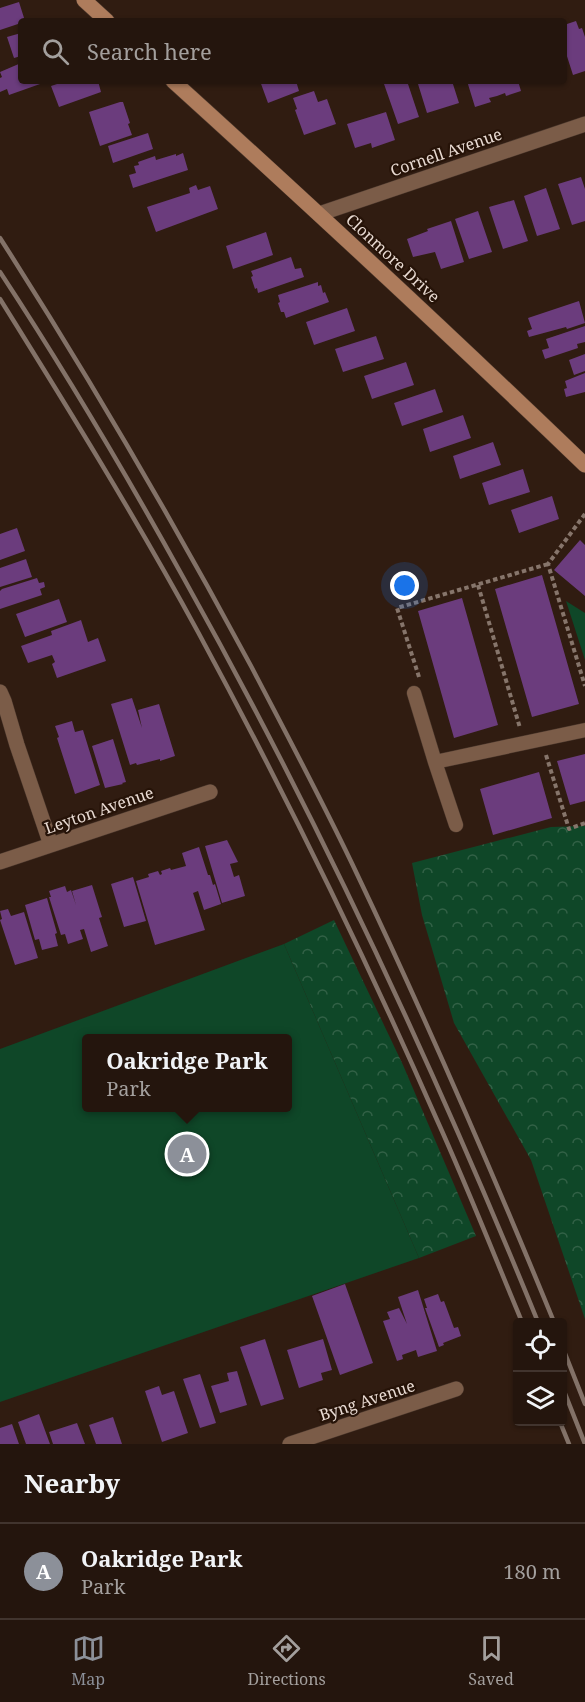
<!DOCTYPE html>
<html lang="en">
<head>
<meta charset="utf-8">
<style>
	body { margin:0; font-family:"Noto Serif",serif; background:#30221b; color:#f1f3f6 }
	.controls { position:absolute; right:18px; bottom:18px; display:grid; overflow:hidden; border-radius:6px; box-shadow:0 2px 4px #0004 }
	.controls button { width:54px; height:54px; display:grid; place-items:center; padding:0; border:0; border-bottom:2px solid #41342e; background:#24150d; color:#f1f3f6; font:30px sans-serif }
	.you { position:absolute; left:405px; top:586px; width:21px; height:21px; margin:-15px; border:4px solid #fff; border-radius:50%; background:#1a73e8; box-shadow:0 0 0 9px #1a73e833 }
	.badge { display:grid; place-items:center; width:39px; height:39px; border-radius:50%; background:#8c9099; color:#fff; font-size:20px; font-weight:700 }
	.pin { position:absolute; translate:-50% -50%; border:3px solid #fff; box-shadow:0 2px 6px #0006 }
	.popup { position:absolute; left:82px; top:1034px; width:210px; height:78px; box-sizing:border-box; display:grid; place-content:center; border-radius:6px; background:#24150d; filter:drop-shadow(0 2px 4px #0005); font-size:20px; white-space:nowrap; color:#a39f9d }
	.popup b { font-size:22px; color:#f1f3f6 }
	.popup::after { content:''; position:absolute; left:50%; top:100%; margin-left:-12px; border:12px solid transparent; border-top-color:#24150d }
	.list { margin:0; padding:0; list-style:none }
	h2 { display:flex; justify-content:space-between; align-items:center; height:78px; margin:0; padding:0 24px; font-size:26px }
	h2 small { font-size:20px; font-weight:400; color:#a39f9d }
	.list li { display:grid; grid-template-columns:39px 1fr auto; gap:18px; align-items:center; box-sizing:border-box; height:96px; padding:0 24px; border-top:2px solid #41342e }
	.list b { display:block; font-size:22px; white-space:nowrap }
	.list p { margin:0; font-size:20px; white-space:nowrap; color:#a39f9d }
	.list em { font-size:20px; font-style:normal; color:#a39f9d }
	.icon { flex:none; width:33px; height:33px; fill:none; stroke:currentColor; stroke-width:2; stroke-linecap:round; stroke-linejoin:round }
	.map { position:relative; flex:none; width:585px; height:1444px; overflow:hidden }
	.search { position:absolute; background:#24150d; box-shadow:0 2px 4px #0004; left:18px; right:18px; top:18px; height:66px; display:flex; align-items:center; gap:15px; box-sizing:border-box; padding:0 21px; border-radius:6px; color:#a39f9d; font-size:22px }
	.sheet { height:174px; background:#24150d }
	nav { display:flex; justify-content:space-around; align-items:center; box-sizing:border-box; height:84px; border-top:2px solid #41342e; background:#24150d; font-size:16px; color:#a39f9d }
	nav a { display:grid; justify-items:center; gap:3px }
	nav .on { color:#8c9099 }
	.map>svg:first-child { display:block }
</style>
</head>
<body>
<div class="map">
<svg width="585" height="1444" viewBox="0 0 585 1444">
	<defs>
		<pattern id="forest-crowns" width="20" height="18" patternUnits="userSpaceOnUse" patternTransform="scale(1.5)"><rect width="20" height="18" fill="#0f4728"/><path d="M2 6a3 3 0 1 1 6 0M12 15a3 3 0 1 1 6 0" fill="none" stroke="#326146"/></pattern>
	</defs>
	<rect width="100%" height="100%" fill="#301c11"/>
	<!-- forest -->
	<path fill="url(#forest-crowns)" d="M 585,826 L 585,1319 L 531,1160 L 454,1023 L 422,915 L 412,863 L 551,827 Z
		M 334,920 L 403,1065 L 476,1236 L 419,1258 L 284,944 Z"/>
	<!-- park -->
	<path fill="#0f4728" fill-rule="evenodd" d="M 566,601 L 585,613 L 585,660 Z
		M 284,944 L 419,1258 L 0,1402 L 0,1049 ZM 288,1038 L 288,1108 L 86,1108 L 86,1038 Z"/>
	<!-- building -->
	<path fill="#6b3c7d" d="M 19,2 L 25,21 L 21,21 L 21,23 L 0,30 L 0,8 Z
		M 576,21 L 579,29 L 582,28 L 585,37 L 585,71 L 573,75 L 564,47 L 564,25 Z
		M 21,33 L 21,56 L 14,58 L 7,37 Z
		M 21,63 L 21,81 L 39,81 L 40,84 L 9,95 L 7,89 L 0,92 L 0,78 L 2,77 L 0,72 Z
		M 66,81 L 68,82 L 98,81 L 101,92 L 59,107 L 51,86 Z
		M 260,81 L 296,81 L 299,91 L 268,103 Z
		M 393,81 L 407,81 L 419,117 L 398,124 L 384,84 Z
		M 428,81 L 452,81 L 459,103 L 427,113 L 418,84 Z
		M 467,81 L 518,81 L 521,91 L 506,96 L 505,93 L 497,96 L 489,98 L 491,102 L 475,107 Z
		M 314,91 L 318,102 L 327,99 L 336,124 L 304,135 L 295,110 L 297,109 L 293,98 Z
		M 120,102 L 123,102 L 130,123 L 128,124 L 132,135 L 100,146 L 89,112 Z
		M 386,112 L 395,140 L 372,148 L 371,143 L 355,148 L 347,124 Z
		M 148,133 L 153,149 L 113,163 L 108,146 Z
		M 183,153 L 188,170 L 133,188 L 129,175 L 136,173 L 134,166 L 139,165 L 138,162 L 155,156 L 156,160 L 176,154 L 176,156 Z
		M 581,177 L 585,189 L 585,221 L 572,225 L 558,184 Z
		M 196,185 L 198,190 L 210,186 L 218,209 L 156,232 L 147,207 L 190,193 L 189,188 Z
		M 546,188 L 560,229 L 537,236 L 524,196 Z
		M 514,200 L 528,241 L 503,249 L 489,207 Z
		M 478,211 L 492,252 L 469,259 L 455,219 Z
		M 451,221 L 464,262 L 441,269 L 435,252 L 413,257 L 407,239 L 428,231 L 427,229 Z
		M 266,232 L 273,255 L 233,269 L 226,246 Z
		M 291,257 L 295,269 L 301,268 L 304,277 L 258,293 L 257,288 L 255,289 L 251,277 L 253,276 L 251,271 Z
		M 318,282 L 318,286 L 321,285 L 323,293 L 325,292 L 329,302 L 286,318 L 284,312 L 281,312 L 278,303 L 280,302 L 278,295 Z
		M 579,301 L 585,323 L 567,329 L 566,327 L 529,337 L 527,331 L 532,329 L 528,318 Z
		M 347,308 L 355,331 L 314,345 L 306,322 Z
		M 585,326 L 585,342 L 577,344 L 578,348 L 545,359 L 542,350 L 549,348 L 546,339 Z
		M 376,336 L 384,359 L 343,372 L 335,349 Z
		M 585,354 L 585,371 L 574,375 L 569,360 Z
		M 406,362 L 414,385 L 372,399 L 364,376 Z
		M 585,373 L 585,392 L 566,397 L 564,389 L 567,388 L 565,381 Z
		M 435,389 L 443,412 L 402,426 L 394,403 Z
		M 463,415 L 471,438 L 430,452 L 423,429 Z
		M 493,442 L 501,465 L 460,479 L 453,456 Z
		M 523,469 L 530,492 L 489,505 L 482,483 Z
		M 552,496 L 559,519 L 519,533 L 511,510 Z
		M 17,528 L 25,551 L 0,560 L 0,534 Z
		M 580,540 L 585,545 L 585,596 L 554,570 Z
		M 26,559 L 32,577 L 0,587 L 0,568 Z
		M 542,575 L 579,704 L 532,717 L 495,589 Z
		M 37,578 L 39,583 L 44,582 L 45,587 L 40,589 L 42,595 L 0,609 L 0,591 L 2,589 Z
		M 462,598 L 498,725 L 454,738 L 418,611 Z
		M 59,599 L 67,622 L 25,637 L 16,614 Z
		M 81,620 L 88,642 L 98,638 L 106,661 L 57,678 L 52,664 L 55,662 L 52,655 L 28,663 L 21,646 L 52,635 L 51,631 Z
		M 132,698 L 142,728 L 138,710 L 159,704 L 175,756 L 160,761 L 160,759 L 137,765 L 136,763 L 130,765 L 111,704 Z
		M 72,721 L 75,732 L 83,730 L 100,785 L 75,794 L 57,738 L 59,737 L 55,726 Z
		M 113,739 L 126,782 L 122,783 L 123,784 L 105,788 L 92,746 Z
		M 585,754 L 585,801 L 570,805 L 557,761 Z
		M 539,772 L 552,818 L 493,835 L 480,789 Z
		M 227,840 L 238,862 L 230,864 L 234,877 L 239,875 L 245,896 L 222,903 L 205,846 Z
		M 199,847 L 208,875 L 210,875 L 213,885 L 215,884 L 221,904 L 204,910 L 198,891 L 193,893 L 205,930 L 155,945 L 136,881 L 149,877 L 148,874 L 158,871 L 160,875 L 162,874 L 161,871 L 170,868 L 171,870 L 186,866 L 182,853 Z
		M 133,877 L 146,921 L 124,927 L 111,884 Z
		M 92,885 L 102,917 L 99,918 L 108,946 L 91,952 L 84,929 L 80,930 L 83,939 L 68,944 L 65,934 L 61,935 L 49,897 L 51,897 L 49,891 L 65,886 L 67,892 L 71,890 L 76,905 L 72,891 Z
		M 47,898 L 57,933 L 55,934 L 58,946 L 42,950 L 39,939 L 35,940 L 25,905 Z
		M 8,909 L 11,916 L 24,912 L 38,958 L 15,965 L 0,920 L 2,919 L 0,911 Z
		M 345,1284 L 373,1363 L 340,1375 L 312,1296 Z
		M 418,1290 L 437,1351 L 418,1357 L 416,1350 L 402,1355 L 403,1359 L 397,1361 L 383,1321 L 390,1319 L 387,1312 L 399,1308 L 407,1324 L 398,1297 Z
		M 438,1294 L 441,1302 L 444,1301 L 454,1328 L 458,1327 L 461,1336 L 443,1343 L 444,1345 L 439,1347 L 425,1308 L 427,1308 L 424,1299 Z
		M 265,1339 L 284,1399 L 261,1406 L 240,1347 Z
		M 323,1339 L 332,1370 L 321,1373 L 323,1380 L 299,1388 L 287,1350 Z
		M 237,1371 L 247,1405 L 220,1413 L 211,1386 L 229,1381 L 227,1373 Z
		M 200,1374 L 216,1423 L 200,1428 L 183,1379 Z
		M 159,1386 L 162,1395 L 174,1391 L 188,1433 L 162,1442 L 145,1391 Z
		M 39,1414 L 50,1444 L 26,1444 L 18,1422 Z
		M 113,1417 L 122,1444 L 96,1444 L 89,1425 Z
		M 77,1423 L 85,1444 L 53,1444 L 49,1432 Z
		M 12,1424 L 19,1444 L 0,1444 L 0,1428 Z"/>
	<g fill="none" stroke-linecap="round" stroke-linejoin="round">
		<defs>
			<path id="lane" d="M 414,693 L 435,762 L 585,730
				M 435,762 L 456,825"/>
			<path id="street" d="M 319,214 L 585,124
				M 0,692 L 4,701 L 17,745 L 51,845
				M 0,862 L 210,792
				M 290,1444 L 456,1389"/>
			<path id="secondary" d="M 84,0 L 107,21
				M 173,81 C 312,207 450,335 585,465"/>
		</defs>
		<!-- lane casing -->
		<use href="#lane" stroke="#4a372c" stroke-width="15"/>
		<!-- street casing -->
		<use href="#street" stroke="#4a372c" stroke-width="16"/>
		<!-- secondary casing -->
		<use href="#secondary" stroke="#4a372c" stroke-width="16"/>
		<!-- path -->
		<path stroke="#86756b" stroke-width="4" stroke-dasharray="4.5 3" stroke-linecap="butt" d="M 585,514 L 548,564 L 585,686
			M 478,585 L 520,728
			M 419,677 L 397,608 L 548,564
			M 546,755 L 569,829 L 585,823"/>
		<!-- lane -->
		<use href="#lane" stroke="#7b5c48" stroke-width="14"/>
		<!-- street -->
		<use href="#street" stroke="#7b5c48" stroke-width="15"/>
		<!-- secondary -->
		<use href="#secondary" stroke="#ae7c5c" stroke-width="15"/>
		<!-- rail -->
		<path stroke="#837268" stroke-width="4.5" d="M 0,238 C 89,377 173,521 251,666 C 287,735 324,804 357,874 C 427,1021 492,1171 554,1322
			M 0,272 C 65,371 126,474 183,577 C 318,818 434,1067 538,1322
			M 0,299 C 68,408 136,518 198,632 C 284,791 364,954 437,1120 C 467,1186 494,1255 522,1322
			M 562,1346 L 585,1404
			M 562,1386 L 585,1444
			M 560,1422 L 569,1444"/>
	</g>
	<g text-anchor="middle" stroke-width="4.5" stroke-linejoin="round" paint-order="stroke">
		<!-- street labels -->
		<g font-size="16" fill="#e8dad2" stroke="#261308">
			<text transform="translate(446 152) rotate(-19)" y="6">Cornell Avenue</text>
			<text transform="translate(393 258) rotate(43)" y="6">Clonmore Drive</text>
			<text transform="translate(99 810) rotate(-19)" y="6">Leyton Avenue</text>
			<text transform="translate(367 1400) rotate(-18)" y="6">Byng Avenue</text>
		</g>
	</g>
</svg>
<div class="controls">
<button><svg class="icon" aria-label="locate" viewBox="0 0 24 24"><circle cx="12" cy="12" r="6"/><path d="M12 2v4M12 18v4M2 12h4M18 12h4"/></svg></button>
<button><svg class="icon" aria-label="layers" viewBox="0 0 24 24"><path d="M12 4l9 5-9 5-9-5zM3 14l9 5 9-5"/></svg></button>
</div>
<div class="you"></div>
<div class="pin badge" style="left:187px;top:1154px">A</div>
<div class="popup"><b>Oakridge Park</b>Park</div>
<div class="search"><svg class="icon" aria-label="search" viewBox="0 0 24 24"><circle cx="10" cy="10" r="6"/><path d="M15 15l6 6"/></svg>Search here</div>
</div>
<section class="sheet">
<h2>Nearby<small></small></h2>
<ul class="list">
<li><span class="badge">A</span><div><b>Oakridge Park</b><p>Park</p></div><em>180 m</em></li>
</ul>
</section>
<nav>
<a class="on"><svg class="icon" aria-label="map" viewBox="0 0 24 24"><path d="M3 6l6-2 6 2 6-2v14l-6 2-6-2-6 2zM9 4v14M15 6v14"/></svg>Map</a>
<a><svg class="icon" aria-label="directions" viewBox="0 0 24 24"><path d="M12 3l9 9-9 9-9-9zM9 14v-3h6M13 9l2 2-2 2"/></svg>Directions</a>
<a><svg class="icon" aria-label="saved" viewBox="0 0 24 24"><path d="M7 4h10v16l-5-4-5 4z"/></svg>Saved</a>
</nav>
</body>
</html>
